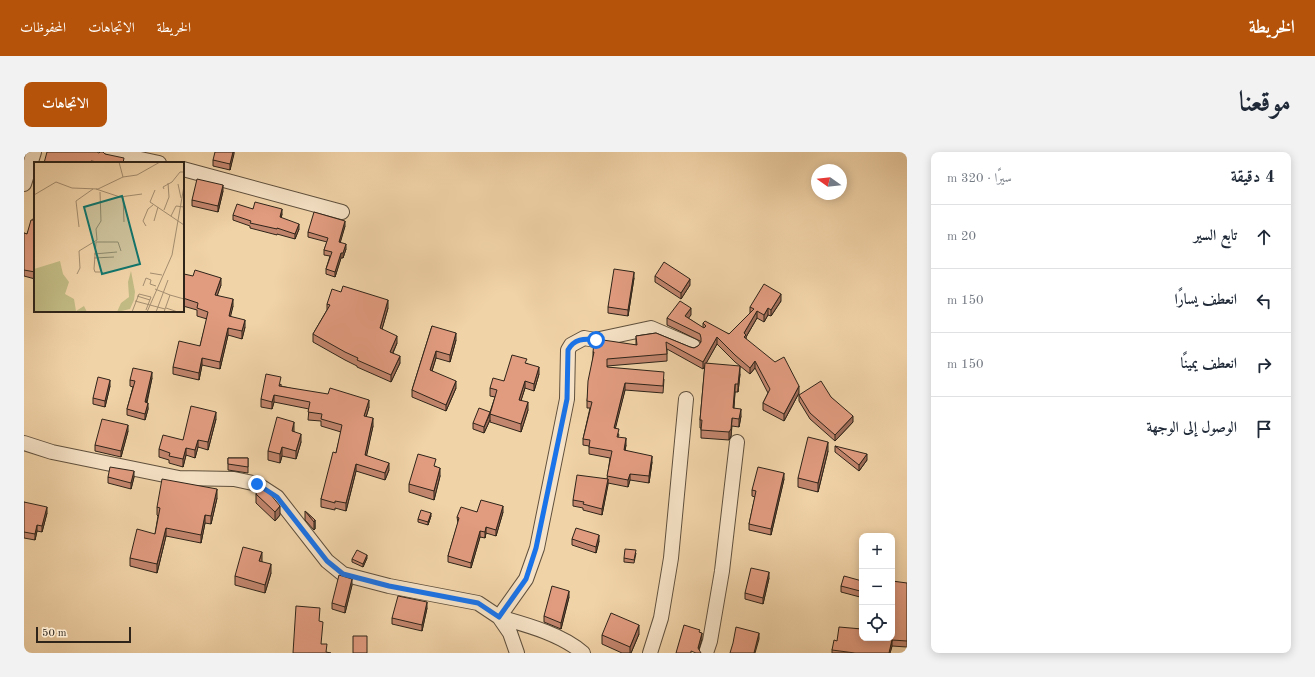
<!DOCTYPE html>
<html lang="ar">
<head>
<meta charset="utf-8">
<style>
	body { margin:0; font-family:"Old Standard TT",Amiri,serif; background:#f2f2f3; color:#1f2937; direction:rtl }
	.controls { position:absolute; right:12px; bottom:12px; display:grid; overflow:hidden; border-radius:8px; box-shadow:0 2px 10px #0003 }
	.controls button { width:36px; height:36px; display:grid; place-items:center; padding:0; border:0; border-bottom:1px solid #e0e1e3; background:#fff; color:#1f2937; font:20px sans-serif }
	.compass { position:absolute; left:787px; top:12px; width:36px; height:36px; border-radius:50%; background:#fff; box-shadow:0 2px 10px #0003; rotate:285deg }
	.scale { position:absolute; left:12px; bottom:10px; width:95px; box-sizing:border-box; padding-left:4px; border:2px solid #2e2419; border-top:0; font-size:11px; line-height:14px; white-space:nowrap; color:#2e2419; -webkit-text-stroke:3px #f6e2c6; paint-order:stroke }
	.stop { position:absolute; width:12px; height:12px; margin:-9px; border:3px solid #1a73e8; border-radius:50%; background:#fff }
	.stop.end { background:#1a73e8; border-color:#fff; box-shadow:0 1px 4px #0008 }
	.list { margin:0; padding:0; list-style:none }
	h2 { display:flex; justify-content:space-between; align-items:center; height:52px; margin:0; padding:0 16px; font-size:17px }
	h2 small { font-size:13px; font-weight:400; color:#747a83 }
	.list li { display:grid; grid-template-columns:26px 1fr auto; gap:12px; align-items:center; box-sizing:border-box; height:64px; padding:0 16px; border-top:1px solid #e0e1e3 }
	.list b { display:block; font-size:15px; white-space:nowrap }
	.list em { font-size:13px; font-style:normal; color:#747a83 }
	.icon { flex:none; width:22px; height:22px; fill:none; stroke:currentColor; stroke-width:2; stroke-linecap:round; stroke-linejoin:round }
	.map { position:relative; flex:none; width:883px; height:501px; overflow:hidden; direction:ltr; border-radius:8px }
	header { display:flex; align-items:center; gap:24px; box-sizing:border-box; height:56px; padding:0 20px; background:#b45309; color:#fff }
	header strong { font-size:19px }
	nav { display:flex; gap:22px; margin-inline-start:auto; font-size:14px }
	.intro { display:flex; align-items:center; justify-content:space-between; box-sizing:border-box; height:96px; padding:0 24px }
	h1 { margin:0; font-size:28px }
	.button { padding:10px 18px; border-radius:8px; background:#b45309; color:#fff; font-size:14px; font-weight:700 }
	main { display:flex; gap:24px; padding:0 24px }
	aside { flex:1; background:#fff; border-radius:8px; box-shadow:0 2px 10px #0003 }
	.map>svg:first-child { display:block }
</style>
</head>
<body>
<header>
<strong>الخريطة</strong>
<nav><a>الخريطة</a><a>الاتجاهات</a><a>المحفوظات</a></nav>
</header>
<div class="intro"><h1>موقعنا</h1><a class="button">الاتجاهات</a></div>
<main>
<aside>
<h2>4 دقيقة<small>سيرًا · 320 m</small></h2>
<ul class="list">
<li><svg class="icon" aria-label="ahead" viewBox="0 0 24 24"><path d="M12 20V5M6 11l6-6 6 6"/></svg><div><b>تابع السير</b></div><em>20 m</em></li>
<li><svg class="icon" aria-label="left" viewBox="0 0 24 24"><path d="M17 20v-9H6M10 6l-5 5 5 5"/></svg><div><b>انعطف يسارًا</b></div><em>150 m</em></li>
<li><svg class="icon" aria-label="right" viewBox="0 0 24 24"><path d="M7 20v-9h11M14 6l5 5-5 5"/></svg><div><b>انعطف يمينًا</b></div><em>150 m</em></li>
<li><svg class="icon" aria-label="arrive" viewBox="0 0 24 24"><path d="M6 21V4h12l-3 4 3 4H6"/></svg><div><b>الوصول إلى الوجهة</b></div></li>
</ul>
</aside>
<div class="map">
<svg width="883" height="501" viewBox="0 0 883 501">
	<rect width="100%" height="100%" fill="#f1d3a8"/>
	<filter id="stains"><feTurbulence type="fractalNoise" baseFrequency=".005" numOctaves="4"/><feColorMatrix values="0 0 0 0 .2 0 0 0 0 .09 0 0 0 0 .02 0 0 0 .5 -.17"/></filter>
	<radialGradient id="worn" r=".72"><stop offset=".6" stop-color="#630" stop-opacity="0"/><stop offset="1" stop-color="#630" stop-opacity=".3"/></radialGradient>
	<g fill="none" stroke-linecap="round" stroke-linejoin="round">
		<defs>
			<path id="minor" d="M 83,0 L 135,11
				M 159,17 L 318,60
				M 0,32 L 10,0
				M 0,291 L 28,300 L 155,326 L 210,327 L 233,332 L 253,345 L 303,409 L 319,422 L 365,434 L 454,451 L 475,465 L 486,481 L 493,501
				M 559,501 C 537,482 503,473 475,465 L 502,427 L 513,396 L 543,247 L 544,198 L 547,193 L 560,186 L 571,188 L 627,176 L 669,194
				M 626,501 L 637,466 L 647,406 L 662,247
				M 682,501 L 686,489 L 698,419 L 713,290"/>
		</defs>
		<!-- minor casing -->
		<use href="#minor" stroke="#5f503d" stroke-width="16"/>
		<!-- minor -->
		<use href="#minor" stroke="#f6e2c6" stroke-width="14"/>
	</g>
	<!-- wall -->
	<path fill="#c2856d" stroke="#2e2419" d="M 210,0 L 206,18 L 189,14 L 189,8 Z
		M 81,2 L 100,11 L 20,11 Z
		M 199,39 L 194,60 L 168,54 L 168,48 Z
		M 229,57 L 258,62 L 257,66 L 275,77 L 271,87 L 253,82 L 253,83 L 226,76 L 226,74 L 209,68 L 209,63 Z
		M 11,60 L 11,127 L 0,124 L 0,81 L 3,82 L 9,68 Z
		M 321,74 L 316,90 L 322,97 L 319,106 L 317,106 L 311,125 L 302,122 L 302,117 L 306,104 L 300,103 L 300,98 L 303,90 L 284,85 L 284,80 Z
		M 631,124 L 666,133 L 657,147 L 631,130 Z
		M 159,126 L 197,133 L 193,143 L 209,154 L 206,164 L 221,175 L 218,187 L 204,183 L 196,217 L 178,213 L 175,228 L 149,222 L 149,215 L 176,194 L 183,167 L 173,164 L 173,158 L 159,154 Z
		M 610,126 L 604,164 L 584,161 L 584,155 Z
		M 757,149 L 747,164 L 744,163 L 740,170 L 733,166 L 722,185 L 722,187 L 775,241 L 760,269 L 739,258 L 739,251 L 744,241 L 731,216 L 726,222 L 711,210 L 693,192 L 682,211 L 716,222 L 714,240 L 711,240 L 710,256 L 717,264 L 715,275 L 708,274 L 707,284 L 705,288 L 677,286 L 677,276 L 676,276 L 676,268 L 681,213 L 679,217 L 643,197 L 643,209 L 583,214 L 583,215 L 640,227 L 639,241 L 601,238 L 591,276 L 595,283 L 594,285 L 602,293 L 601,298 L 628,310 L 625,331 L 606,328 L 604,335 L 584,331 L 578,363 L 559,358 L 559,356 L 549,354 L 549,348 L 583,327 L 586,306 L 565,302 L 565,294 L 559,293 L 559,287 L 566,256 L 563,256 L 563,249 L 569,205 L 569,200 L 612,193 L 612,184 L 632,181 L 666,195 L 670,196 L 674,194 L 677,191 L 676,189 L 643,173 L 643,166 L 667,163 L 664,166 L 679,176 L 679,171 L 705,182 L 726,161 L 726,155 Z
		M 303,152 L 364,156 L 358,177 L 373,191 L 369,201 L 376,211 L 367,230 L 333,215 L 333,214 L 321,208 L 289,190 L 289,182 L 303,158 Z
		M 408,174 L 432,188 L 426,210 L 412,206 L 408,219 L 432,236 L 422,259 L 388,245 L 388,238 Z
		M 503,211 L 515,222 L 510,239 L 501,236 L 497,248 L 504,258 L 497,280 L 466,270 L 466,268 L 460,281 L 449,277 L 449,271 L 466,260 L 471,245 L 466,244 L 466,236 L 480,229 Z
		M 128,226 L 123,251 L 124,257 L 121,268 L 103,263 L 103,257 L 109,235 L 106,234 L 106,228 Z
		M 257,232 L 257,234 L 345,255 L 342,265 L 349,274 L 342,304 L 365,318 L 361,328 L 332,319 L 322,359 L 311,356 L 311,358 L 297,355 L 297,347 L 312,301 L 317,280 L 297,274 L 297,269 L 284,268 L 285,257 L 250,250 L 248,257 L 237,255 L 237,247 Z
		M 86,234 L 81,255 L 69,252 L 69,246 Z
		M 775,243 L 807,245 L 829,270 L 811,289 L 786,267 L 775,249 Z
		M 192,267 L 184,298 L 174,295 L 171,306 L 162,303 L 159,315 L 145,311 L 145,308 L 135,305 L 135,297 L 159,288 Z
		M 104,279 L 97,305 L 71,299 L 71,293 Z
		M 270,279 L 277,290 L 272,307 L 258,304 L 256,311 L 244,308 L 244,299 Z
		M 811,294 L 843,308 L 835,319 L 811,300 Z
		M 804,299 L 794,340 L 774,335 L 774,326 Z
		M 204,306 L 224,306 L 224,321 L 204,318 Z
		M 412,314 L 416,324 L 410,348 L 385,340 L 385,332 Z
		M 84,325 L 110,325 L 107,337 L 84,331 Z
		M 760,327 L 747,383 L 725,378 L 725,372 L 731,345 L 728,344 L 728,338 Z
		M 232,342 L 256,363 L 251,369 L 232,351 Z
		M 193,346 L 187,372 L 181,371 L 177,391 L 142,384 L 133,421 L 106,414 L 106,406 L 131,382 L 134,364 L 133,363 L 133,355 Z
		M 0,350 L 23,361 L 18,380 L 13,379 L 11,388 L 0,386 Z
		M 281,359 L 291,368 L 291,377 L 290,378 L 281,368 Z
		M 453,360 L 479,360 L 472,384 L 462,381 L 461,386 L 456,385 L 447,416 L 424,410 L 424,404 L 434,371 L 433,365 Z
		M 407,364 L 404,373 L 394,370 L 394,367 Z
		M 548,387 L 575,389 L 572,401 L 548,393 Z
		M 612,401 L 610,411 L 600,410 L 600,406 Z
		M 343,406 L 339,415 L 328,410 L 328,407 Z
		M 238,409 L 238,410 L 247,421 L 241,441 L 211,433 L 211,424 Z
		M 745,426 L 739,452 L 721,447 L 721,441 Z
		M 838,429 L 836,445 L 817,440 L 817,434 Z
		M 883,431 L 883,495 L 868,494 L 866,501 L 808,501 L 808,498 L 813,489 L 868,486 Z
		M 328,433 L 321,461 L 308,457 L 308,451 Z
		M 545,445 L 537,477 L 520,470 L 520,464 Z
		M 403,456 L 398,479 L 368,472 L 368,466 Z
		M 615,482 L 607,501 L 598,501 L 578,492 L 578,483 Z"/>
	<!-- shaded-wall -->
	<path fill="#9e6c59" stroke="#2e2419" d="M 209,0 L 210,0 L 210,2 L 206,18 L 206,12 Z
		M 199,33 L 199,39 L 194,60 L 194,54 Z
		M 258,57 L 258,62 L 256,71 L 256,65 Z
		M 321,69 L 321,74 L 315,95 L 315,90 Z
		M 275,72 L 275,77 L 271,87 L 271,82 Z
		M 322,92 L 322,97 L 319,106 L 319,101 Z
		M 317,101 L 317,106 L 311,125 L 311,120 Z
		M 610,120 L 610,126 L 604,164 L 604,158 Z
		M 197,126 L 197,133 L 191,150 L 191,143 Z
		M 666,127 L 666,133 L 657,147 L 657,141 Z
		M 757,142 L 757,149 L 747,164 L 747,158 Z
		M 209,147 L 209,154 L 205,171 L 205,164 Z
		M 364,148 L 364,156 L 356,184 L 356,176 Z
		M 667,156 L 667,163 L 661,171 L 661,164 Z
		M 744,156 L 744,163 L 740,170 L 740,163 Z
		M 733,159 L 733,166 L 722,185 L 722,190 L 720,192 L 720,181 Z
		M 221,168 L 221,175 L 218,187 L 218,179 Z
		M 204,176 L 204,183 L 196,217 L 196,210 Z
		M 432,181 L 432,188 L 426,210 L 426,203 Z
		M 373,184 L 373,191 L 366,207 L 366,200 Z
		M 693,185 L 693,192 L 679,217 L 679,210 Z
		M 412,199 L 412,206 L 406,225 L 406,218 Z
		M 376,204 L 376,211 L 367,230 L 367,223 Z
		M 178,206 L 178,213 L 175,228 L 175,221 Z
		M 731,209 L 731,216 L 726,222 L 726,216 Z
		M 716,214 L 716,222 L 714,240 L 714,232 Z
		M 515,215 L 515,222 L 510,239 L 510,232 Z
		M 128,220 L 128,226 L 121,256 L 121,250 Z
		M 86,228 L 86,234 L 81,255 L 81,249 Z
		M 432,229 L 432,236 L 422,259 L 422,253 Z
		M 501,229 L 501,236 L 495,255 L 495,248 Z
		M 601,231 L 601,238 L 590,282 L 590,276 Z
		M 711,232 L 711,240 L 709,263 L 709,256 Z
		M 775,234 L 775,241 L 760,269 L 760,262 Z
		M 250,243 L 250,250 L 248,257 L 248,250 Z
		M 345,248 L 345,255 L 340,272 L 340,264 Z
		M 504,250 L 504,258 L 497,280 L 497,272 Z
		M 124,251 L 124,257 L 121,268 L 121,262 Z
		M 717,257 L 717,264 L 715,275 L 715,267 Z
		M 192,260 L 192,267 L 184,298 L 184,290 Z
		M 466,262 L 466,268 L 460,281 L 460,275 Z
		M 829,264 L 829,270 L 811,289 L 811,283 Z
		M 349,266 L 349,274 L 341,311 L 341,303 Z
		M 708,266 L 707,284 L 705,288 L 705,280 Z
		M 270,270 L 270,279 L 268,288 L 268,279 Z
		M 104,273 L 104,279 L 97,305 L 97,299 Z
		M 277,282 L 277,290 L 272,307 L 272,299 Z
		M 602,286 L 602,293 L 600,305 L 600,298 Z
		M 174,288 L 174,295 L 171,306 L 171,298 Z
		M 804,290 L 804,299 L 794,340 L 794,331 Z
		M 258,295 L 258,304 L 256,311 L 256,302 Z
		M 162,296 L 162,303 L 159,315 L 159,307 Z
		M 843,302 L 843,308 L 835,319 L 835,313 Z
		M 628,304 L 628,310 L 625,331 L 625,324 Z
		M 365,311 L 365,318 L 361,328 L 361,321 Z
		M 332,312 L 332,319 L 322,359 L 322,351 Z
		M 416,316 L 416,324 L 410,348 L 410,339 Z
		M 110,319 L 110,325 L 107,337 L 107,331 Z
		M 760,321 L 760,327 L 747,383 L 747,377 Z
		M 606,322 L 606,328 L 604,335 L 604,328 Z
		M 584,327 L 584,333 L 578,363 L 578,357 Z
		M 193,337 L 193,346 L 187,372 L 187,364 Z
		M 256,354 L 256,363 L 251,369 L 251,360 Z
		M 479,354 L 479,360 L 472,384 L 472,378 Z
		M 23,355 L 23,361 L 18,380 L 18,374 Z
		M 407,361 L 407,364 L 404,373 L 404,370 Z
		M 181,363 L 181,371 L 177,391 L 177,383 Z
		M 291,368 L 291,377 L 290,378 L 290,370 Z
		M 13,373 L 13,379 L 11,388 L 11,382 Z
		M 462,375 L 462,381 L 461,386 L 461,380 Z
		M 142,376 L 142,384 L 133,421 L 133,412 Z
		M 456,379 L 456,385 L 447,416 L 447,411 Z
		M 575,383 L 575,389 L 572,401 L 572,395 Z
		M 238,400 L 238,409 L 235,418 L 235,409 Z
		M 343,403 L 343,406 L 339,415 L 339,412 Z
		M 247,412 L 247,421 L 241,441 L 241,433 Z
		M 745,420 L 745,426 L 739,452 L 739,446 Z
		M 328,427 L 328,433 L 321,461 L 321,455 Z
		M 838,430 L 838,436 L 836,445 L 836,439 Z
		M 545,439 L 545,445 L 537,477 L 537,471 Z
		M 403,450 L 403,456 L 398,479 L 398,473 Z
		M 615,473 L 615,482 L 607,501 L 606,501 L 606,495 Z
		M 678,481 L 678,487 L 674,501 L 674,496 Z
		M 735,481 L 735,487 L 731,501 L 730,501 Z
		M 868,488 L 868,494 L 866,501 L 865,501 Z"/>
	<!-- building -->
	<path fill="#e19b7f" stroke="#2e2419" d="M 23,0 L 73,0 L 75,1 L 76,0 L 79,0 L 81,2 L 100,6 L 99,11 L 80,11 L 67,9 L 66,11 L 20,11 Z
		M 191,0 L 209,0 L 206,12 L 189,8 Z
		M 173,27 L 199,33 L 194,54 L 168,48 Z
		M 231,50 L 258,57 L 256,65 L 275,72 L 271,82 L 253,76 L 253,77 L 226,71 L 227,69 L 209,63 L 213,52 L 229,57 Z
		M 11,60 L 11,120 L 0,118 L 0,81 L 3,82 L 7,68 L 9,68 Z
		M 290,60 L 321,69 L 315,90 L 322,92 L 319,101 L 317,101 L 311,120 L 302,117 L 308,100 L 300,98 L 304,86 L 284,80 Z
		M 640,110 L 666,127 L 657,141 L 631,124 Z
		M 590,117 L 610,120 L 604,158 L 584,155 Z
		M 171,118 L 197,126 L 191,143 L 209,147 L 205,164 L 221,168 L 218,179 L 204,176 L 196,210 L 178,206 L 175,221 L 149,215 L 155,189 L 176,194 L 184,160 L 173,156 L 174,151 L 159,146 L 159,126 L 160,122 L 169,124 Z
		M 740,132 L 757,142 L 747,158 L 744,156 L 740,163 L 733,159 L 720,181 L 722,183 L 720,185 L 751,210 L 760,205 L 775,234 L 760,262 L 739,251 L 746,237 L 731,209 L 726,216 L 711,203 L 693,185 L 679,210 L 642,190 L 643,202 L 583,207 L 583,215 L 640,220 L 639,234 L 601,231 L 590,276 L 595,277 L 593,285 L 602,286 L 600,298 L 628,304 L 625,324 L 606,322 L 604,328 L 583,324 L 588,299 L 565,295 L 566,288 L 559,287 L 568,250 L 563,249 L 564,229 L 570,200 L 569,200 L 570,190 L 579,188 L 613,193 L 612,184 L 632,181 L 666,195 L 670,196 L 674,194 L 677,190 L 677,186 L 676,182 L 643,166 L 656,149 L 667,156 L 661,164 L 680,176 L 682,174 L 679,171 L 681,169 L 705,182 L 730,157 L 726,155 Z
		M 319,134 L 364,148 L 356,176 L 373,184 L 366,200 L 376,204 L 367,223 L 333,208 L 334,206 L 321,200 L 289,182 L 306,153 L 303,152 L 308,137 L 317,140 Z
		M 408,174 L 432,181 L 426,203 L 412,199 L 406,218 L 432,229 L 422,253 L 388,238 Z
		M 488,203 L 503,207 L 501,211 L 515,215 L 510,232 L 501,229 L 495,248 L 504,250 L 497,272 L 466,262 L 473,238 L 466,236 L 469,226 L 480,229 Z
		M 681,211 L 716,214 L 714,232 L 711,232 L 709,256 L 717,257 L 715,267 L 708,266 L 707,277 L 705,280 L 677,278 L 678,268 L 676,268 Z
		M 109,216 L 128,220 L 121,250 L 124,251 L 121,262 L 103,257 L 111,229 L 106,228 Z
		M 242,222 L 257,225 L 255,234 L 304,242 L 306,236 L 345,248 L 340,264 L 349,266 L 341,303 L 365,311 L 361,321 L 332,312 L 322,351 L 311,349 L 311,351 L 297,347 L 309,300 L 312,301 L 318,273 L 297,267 L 298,262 L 284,260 L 286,250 L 250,243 L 248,250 L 237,247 Z
		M 74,225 L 86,228 L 81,249 L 69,246 Z
		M 797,229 L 807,245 L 829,264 L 811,283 L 786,261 L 775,243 Z
		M 167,254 L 192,260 L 184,290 L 174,288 L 171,298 L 162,296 L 159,307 L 145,304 L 146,301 L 135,297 L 139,283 L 159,288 Z
		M 455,256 L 466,260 L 460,275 L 449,271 Z
		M 253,265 L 270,270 L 268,279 L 277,282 L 272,299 L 258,295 L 256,302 L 244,299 Z
		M 78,267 L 104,273 L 97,299 L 71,293 Z
		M 784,285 L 804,290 L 794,331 L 774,326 Z
		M 811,294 L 843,302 L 835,313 Z
		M 394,302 L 412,307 L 410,314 L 416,316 L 410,339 L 385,332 Z
		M 204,306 L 224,306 L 224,315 L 204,312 Z
		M 86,315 L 110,319 L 107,331 L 84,325 Z
		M 734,315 L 760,321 L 747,377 L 725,372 L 732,339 L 728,338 Z
		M 553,323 L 584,327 L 578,357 L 559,352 L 560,350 L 549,348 Z
		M 138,327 L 193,337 L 187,364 L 181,363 L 177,383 L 142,376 L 133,412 L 106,406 L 113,377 L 131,382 L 136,356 L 133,355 Z
		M 234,334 L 247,343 L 256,354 L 251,360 L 232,342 Z
		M 457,348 L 479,354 L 472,378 L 462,375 L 461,380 L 456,379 L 447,411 L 424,404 L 435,366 L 433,365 L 437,355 L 453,360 Z
		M 0,350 L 23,355 L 18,374 L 13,373 L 11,382 L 0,380 Z
		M 397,358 L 407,361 L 404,370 L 394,367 Z
		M 281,359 L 291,368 L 290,370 Z
		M 552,376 L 575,383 L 572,395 L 548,387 Z
		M 219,395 L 238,400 L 235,409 L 247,412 L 241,433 L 211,424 Z
		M 601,397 L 612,398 L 610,408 L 600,406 Z
		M 333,398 L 343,403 L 339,412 L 328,407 Z
		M 727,416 L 745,420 L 739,446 L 721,441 Z
		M 315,423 L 328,427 L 321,455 L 308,451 Z
		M 820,424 L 838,429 L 836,439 L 817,434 Z
		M 868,429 L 883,431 L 883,489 L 868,488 L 865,501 L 831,501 L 808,498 L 810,488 L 813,489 L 815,475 L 838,477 L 838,486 L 868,486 Z
		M 528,434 L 545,439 L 537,471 L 520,464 Z
		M 374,444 L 403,450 L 398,473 L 368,466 Z
		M 272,454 L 296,456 L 295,469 L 299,470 L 297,492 L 303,492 L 302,500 L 307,501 L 269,501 Z
		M 587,461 L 615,473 L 606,495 L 578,483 Z
		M 660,473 L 676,478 L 675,480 L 678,481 L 674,496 L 677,501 L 672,501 L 667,499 L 667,501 L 652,501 Z
		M 712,475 L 735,481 L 730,501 L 706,501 L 709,491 Z
		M 329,484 L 343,484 L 343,501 L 329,501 Z"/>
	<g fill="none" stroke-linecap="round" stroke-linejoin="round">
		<!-- route -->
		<path stroke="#1a73e8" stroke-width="5" d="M 233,332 L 253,345 L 303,409 L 319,422 L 365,434 L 454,451 L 475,465 L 502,427 L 512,396 L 543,247 L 544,198 C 550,187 560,186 572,188"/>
	</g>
	<!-- overview -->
	<g transform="translate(10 10)">
		<rect width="150" height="150" fill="#f1d3a8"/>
		<path d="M 26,99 L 29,112 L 35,120 L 31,132 L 40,137 L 42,149 L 50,144 L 53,150 L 0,150 L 0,107 ZM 97,109 L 101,130 L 100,138 L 96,147 L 83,150 L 87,141 L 95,135 L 94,120 Z" fill="#c1ba83"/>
		<path fill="none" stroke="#a38d6f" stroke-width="1" d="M 85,0 L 89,15M 144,22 L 147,36M 62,27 L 86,35 L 108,32M 130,27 L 129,25 L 138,20 L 146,10 L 150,10M 121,28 L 116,40 L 150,63M 0,33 L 22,20 L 38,26 L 64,27 L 89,15 L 103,13 L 126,0M 89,35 L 90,60M 130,48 L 135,35 L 134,21M 137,54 L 142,44 L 150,45M 120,59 L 124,45M 112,64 L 109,59 L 114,47 L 119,43M 45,65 L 42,39 L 59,27M 60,92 L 83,90M 60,96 L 80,95M 66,110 L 61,110 L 60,107 L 62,80 L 84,80 L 87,89M 116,111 L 128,113M 43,112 L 46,106 L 45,89 L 63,78 L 62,67 L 67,59 L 66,30M 109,124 L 112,116 L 117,118 L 116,122 L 122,124M 121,127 L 136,133 L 130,150M 136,133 L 150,137M 103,134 L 116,138M 101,139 L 131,147M 132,146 L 144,150M 98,150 L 105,132 L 117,135 L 112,148M 113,150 L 138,93 L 150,24M 122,150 L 134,118"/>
		<path fill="#0f766e" fill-opacity="0.15" stroke="#0f766e" stroke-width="2" d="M 88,34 L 106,102 L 68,112 L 50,45 Z"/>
		<rect width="150" height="150" fill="none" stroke="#2e2419" stroke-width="2"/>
	</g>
	<rect width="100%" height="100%" filter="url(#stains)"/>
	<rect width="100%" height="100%" fill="url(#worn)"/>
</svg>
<div class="controls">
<button>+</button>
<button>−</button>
<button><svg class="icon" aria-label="locate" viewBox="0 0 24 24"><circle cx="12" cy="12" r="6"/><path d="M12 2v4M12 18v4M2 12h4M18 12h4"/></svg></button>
</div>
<svg class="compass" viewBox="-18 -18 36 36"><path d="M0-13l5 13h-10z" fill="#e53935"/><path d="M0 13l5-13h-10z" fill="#747a83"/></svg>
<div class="scale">50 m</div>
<div class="stop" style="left:572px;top:188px"></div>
<div class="stop end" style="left:233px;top:332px"></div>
</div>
</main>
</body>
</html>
